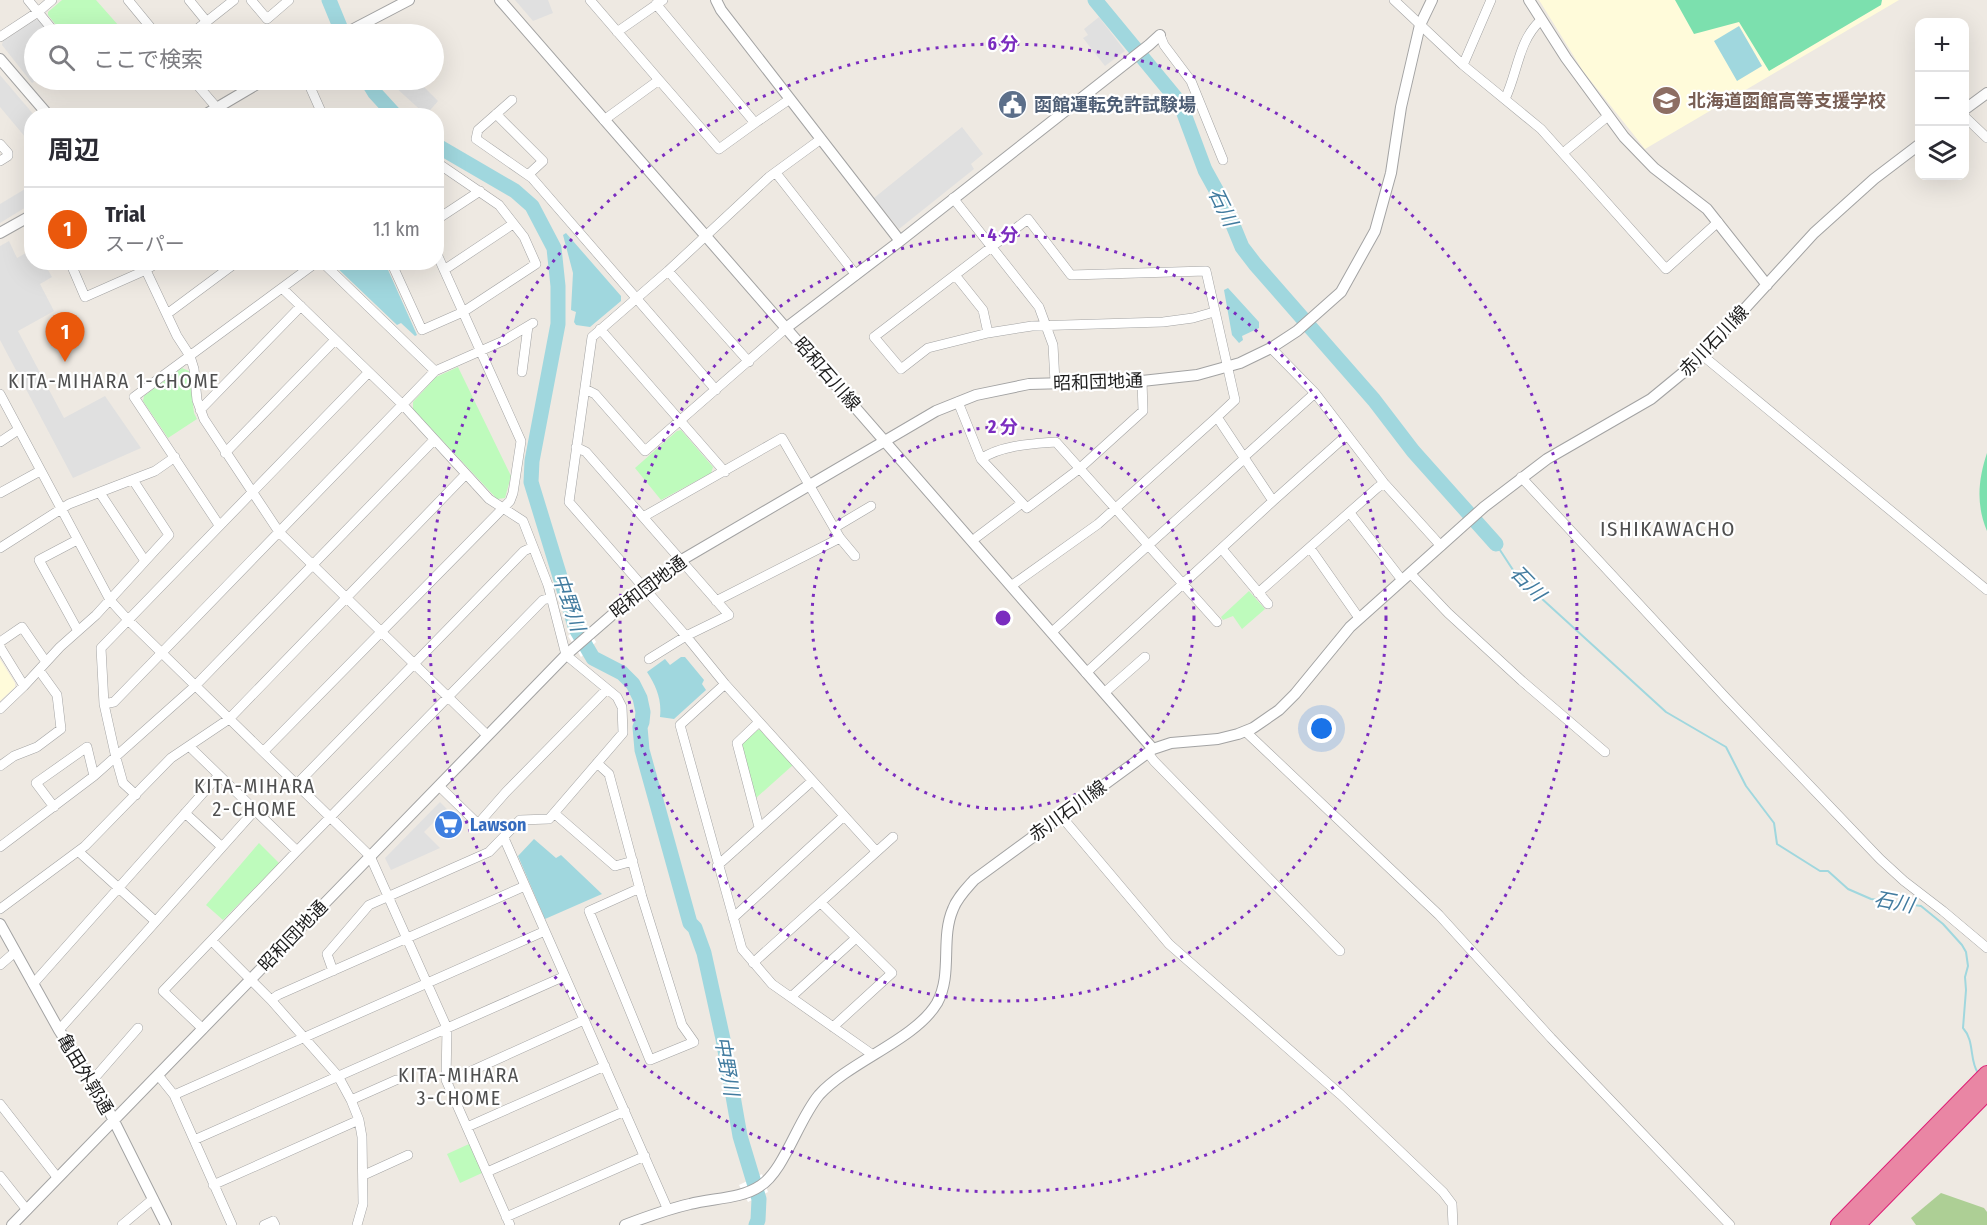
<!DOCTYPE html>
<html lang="ja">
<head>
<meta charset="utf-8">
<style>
	body { margin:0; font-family:"Fira Sans Condensed","Noto Sans JP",sans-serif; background:#f2f2f3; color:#2b2b33 }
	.controls { position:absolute; right:18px; top:18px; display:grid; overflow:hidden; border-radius:12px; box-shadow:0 6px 24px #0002 }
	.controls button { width:54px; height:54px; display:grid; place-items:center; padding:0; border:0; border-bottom:2px solid #e1e1e2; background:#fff; color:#2b2b33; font:30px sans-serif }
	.you { position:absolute; left:1322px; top:729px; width:21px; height:21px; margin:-15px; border:4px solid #fff; border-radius:50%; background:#1a73e8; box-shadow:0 0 0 9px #1a73e833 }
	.badge { display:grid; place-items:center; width:39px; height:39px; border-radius:50%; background:#ea580c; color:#fff; font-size:20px; font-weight:700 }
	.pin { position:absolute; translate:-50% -50px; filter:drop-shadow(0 2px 3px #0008) }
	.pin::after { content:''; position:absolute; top:32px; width:21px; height:18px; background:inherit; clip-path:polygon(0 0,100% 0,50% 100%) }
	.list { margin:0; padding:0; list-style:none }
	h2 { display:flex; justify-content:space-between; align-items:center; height:78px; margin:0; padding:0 24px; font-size:26px }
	h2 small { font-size:20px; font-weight:400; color:#7c7c81 }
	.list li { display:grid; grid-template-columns:39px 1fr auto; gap:18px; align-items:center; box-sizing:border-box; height:84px; padding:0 24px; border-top:2px solid #e1e1e2 }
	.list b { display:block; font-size:22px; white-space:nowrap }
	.list p { margin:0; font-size:20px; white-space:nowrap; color:#7c7c81 }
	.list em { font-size:20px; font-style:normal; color:#7c7c81 }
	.icon { flex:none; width:33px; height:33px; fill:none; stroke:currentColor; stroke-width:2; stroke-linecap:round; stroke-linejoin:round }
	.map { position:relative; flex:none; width:1987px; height:1225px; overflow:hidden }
	.search { position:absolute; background:#fff; box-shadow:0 6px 24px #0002; left:24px; top:24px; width:420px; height:66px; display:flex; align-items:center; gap:15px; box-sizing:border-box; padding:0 21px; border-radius:33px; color:#7c7c81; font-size:22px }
	.panel { position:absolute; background:#fff; box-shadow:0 6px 24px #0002; left:24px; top:108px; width:420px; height:162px; border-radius:24px }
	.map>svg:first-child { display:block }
</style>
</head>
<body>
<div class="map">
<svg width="1987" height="1225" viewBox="0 0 1987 1225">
	<rect width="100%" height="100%" fill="#eee9e2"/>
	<!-- education -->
	<path fill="#fffbda" d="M 1539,0 L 1899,0 L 1645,149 L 1583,71 Z
		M 0,659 L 15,683 L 15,687 L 0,701 Z"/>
	<!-- forest -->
	<path fill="#adcf95" d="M 1941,1193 L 1984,1208 L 1987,1212 L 1987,1225 L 1916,1225 L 1911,1218 Z"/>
	<!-- park -->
	<path fill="#befbbc" d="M 62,0 L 96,0 L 126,34 L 63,34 L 48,15 L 48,12 Z
		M 458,367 L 511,476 L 505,498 L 497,499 L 413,409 L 413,402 L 436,377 Z
		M 182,368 L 189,371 L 194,413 L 197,419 L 168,438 L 143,401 L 144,396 Z
		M 681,430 L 713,467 L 711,473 L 661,500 L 635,468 L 677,431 Z
		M 1249,591 L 1265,609 L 1242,629 L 1233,616 L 1223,620 L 1221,617 Z
		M 755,730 L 760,730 L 793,765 L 756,798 L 742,747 L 743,742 Z
		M 259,843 L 279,863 L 223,920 L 206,905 Z
		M 469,1144 L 482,1173 L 460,1183 L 447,1154 Z"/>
	<!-- pitch -->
	<path fill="#7ce0ae" d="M 1675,0 L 1882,0 L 1881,5 L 1769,71 L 1739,22 L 1694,34 Z
		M 1987,453 L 1987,531 C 1976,505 1978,480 1987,453 Z"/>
	<!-- parking -->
	<path fill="#e0e0e0" d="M 515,0 L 548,0 L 553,13 L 533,21 Z
		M 1099,17 L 1125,51 L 1105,66 L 1083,38 L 1088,35 L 1084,29 Z
		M 35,20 L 40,20 L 51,34 L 34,34 L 34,80 L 36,80 L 32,83 L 2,45 L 3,41 Z
		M 0,75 L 34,115 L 32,116 L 31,144 L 0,107 Z
		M 401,80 L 417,80 L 438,101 L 426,115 L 394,86 Z
		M 962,127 L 983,154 L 971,164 L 974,169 L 899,229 L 874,198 Z
		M 25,189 L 31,200 L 31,204 L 0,223 L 0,204 Z
		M 9,241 L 17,258 L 31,250 L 32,262 L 44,263 L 52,277 L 40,284 L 54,311 L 18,331 L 64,418 L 105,396 L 141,448 L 73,478 L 0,340 L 0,246 Z
		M 440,802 L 447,809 L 424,832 L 440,848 L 391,870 L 385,858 Z"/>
	<!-- water -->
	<path fill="#a0d7de" d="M 1739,26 L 1762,66 L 1737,81 L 1714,41 Z
		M 566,233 L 621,296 L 621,301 L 590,327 L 576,325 L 574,322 L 576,312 L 571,310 L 573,273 L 563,235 Z
		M 332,263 L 385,263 L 417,335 L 415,336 L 401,323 L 397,325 Z
		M 1228,288 L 1259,322 L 1259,328 L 1242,336 L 1243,340 L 1239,343 L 1232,335 L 1224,290 Z
		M 681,657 L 685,657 L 704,680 L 702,684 L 706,690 L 674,719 L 660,717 C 662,699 656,686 647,672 L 665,659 L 670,665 Z
		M 534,839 L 556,858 L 561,855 L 602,894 L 545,919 L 518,856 Z"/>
	<!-- pier -->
	<path fill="#fff" d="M 584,621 L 596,642 L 581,657 L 568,636 Z
		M 762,1174 L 768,1192 L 748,1202 L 739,1185 Z"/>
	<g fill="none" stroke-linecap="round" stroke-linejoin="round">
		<!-- stream -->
		<path stroke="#a0d7de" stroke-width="2" d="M 1496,544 L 1515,573 L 1529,587 L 1666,712 L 1726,747 L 1746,786 L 1774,823 L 1777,844 L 1820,871 L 1828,871 L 1848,889 L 1871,899 L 1921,906 L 1943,924 L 1962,945 L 1966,952 L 1968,966 L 1965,977 L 1966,990 L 1963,1028 C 1975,1041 1969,1060 1978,1073"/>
		<!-- river -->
		<path stroke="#a0d7de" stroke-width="15" d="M 329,0 L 343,34
			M 1095,0 L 1180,103 L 1205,170 L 1226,208 L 1242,247 L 1255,264 L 1374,400 L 1413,451 L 1496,544
			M 367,80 L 375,93 L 396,116
			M 436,145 L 515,191 L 532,206 L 554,248 L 558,286 L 558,324 L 532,461 L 531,482 L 576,629 L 593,658 L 622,673 L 633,684 L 640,698 L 643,712 L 642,722 L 640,727 L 642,750 L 690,923 L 695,928 L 704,953 L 723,1039 L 740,1136 L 759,1199 L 758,1220 L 756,1225"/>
		<defs>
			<path id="minor" d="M 28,0 L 56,34
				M 128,0 L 156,34
				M 189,0 L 207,22
				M 251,0 L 267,19 L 289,0
				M 590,0 L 659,80 L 604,120
				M 1394,0 L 1463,65 L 1541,129 L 1666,269 L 1718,222
				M 656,4 L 755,123 L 790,99
				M 617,32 L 663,0
				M 191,34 L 234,0
				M 1160,35 L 1164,45 L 1191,81 L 1223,160
				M 0,37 L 38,12 L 52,0
				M 1463,65 L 1491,0
				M 193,80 L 217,108
				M 307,80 L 323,116
				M 659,80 L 719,149 L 755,123
				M 1505,99 C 1518,72 1518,41 1541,20
				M 512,100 L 478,130 L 476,139 L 532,178 L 716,390
				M 496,114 L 543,161 L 528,175
				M 1964,116 L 1987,138
				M 0,144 L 8,153 L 8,156 L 0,161
				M 1563,153 L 1608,116
				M 776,173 L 856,275
				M 953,198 L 1039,307 L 1053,345 L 1055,382
				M 436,220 L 480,191
				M 70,262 L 85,297 L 146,270 L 158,262
				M 142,262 L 177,336 L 190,356 L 194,369 L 197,400 L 204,419 L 279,532 L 487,735
				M 322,262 L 435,371
				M 391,262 L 422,330 L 463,312 L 536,264 L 524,237 L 499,205 L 439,164 L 436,166
				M 444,270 L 513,224
				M 668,271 L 749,362
				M 955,275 L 983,310 L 988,333
				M 282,288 L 403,405 L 489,499 L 523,521 L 548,585 L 566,655 L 617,697 L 622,707 L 623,733 L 549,819 L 520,820 L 489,852 L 369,905 L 327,954 L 333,971
				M 1214,312 L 1193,318 L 1163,322 L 1032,326 L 988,333 L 928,348 L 901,369 L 874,337 L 1028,219 L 1071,275 L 1206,271 L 1235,400 L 1217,417
				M 167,314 L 237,262
				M 600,329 L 725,472
				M 1271,348 L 1315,393 L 1384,483 L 1441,546
				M 1702,355 L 1987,590
				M 522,372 L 528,326
				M 585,389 L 595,394 L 645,451 L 786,328
				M 0,394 L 110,600 L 128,620 L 370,856 L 447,1028 L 446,1080 L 510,1225
				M 958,402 L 981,459 C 1001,445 1032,444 1056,442 L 1217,622
				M 200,410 L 301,306
				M 0,442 L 18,430
				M 576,447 L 586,452 L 729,615 L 686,636 L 569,502 L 592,337 L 668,271 L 769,177 L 821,139
				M 225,453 L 335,340
				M 1244,457 L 1315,393
				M 981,459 L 1027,508 L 1079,469 L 1143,411 L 1142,381
				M 1521,477 L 1727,699 L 1880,859 L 1904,881 L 1943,911 L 1987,948
				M 0,493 L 40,471
				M 100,493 L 145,561
				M 1273,501 L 1347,435
				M 1350,513 L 1402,580
				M 643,517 L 782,438 L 840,538 L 855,556
				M 219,525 L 134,397 L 317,262
				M 834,528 L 871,506
				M 977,537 L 1022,503
				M 77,540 L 39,560 L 78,631
				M 0,548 L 69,504 L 155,471 L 175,457
				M 1310,548 L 1359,618
				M 1222,549 L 1268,604
				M 1410,573 L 1448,613 L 1522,681 L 1605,752
				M 1011,586 L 1098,524 L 1217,417 L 1273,501 L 1086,673
				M 1258,593 L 1377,488 L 1384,483
				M 716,601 L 840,538
				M 1052,632 L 1245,458
				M 0,642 L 22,627 L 46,662
				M 0,647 L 24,686 L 60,647 L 96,615 L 169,535 L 133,480
				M 649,659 L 686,636 L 725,684 L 876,851
				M 725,684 L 680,725 L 742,949 L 772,984 L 873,1055
				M 1104,693 L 1145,657
				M 104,704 L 114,702 L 435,371 L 503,341 L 533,323
				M 0,709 L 24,686
				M 759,722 L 737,743 L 759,827
				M 1245,731 L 1439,915 L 1551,1038 L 1730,1225
				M 189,746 L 297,851
				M 264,751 L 510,501 L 513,493 L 521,441 L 436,252
				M 1148,753 L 1154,761 L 1340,951
				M 597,763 L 609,774 L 642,897 L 682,1025 L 694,1042 L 650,1060 L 589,911 L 640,888
				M 0,766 L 14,756 L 37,747 L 61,729 L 57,695 L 39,670
				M 297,784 L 524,551 L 533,547
				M 439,786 L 478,824 L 506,792 L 607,689
				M 136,795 L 123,783 L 116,758 L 104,704 L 101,648 L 368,373
				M 54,807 L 36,783 L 87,747 L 94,776
				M 185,813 L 222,847
				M 554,813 L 615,866 L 633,861
				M 1061,816 L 1169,944 L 1341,1095 L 1443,1192 L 1452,1204 L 1453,1225
				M 504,838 L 668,1210
				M 0,847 L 94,776 L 195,686 L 434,440
				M 79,852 L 155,921
				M 717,866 L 812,781
				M 821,903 L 892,973 L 833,1027
				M 0,909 L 85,846 L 171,758 L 229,719 L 466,474
				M 733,918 L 844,816
				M 212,941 L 271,1000 L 338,1076 L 351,1100 L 359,1120 L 362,1137 L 363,1204 L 357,1225
				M 753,963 L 893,837
				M 0,965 L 15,952
				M 33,984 L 219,775
				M 791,997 L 856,938
				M 271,1000 L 278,995 L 525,886
				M 203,1029 L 163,991 L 297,851 L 543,600 L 551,598
				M 59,1030 L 255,810
				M 158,1075 L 174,1095 L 232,1225
				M 446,1080 L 458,1077 L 584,1020
				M 91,1082 L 138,1028
				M 174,1095 L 545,931
				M 351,1100 L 396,1080
				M 0,1104 L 57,1177
				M 467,1127 L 605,1066
				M 194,1140 L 565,976
				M 487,1172 L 625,1111
				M 364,1175 L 408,1155
				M 0,1176 L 27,1210
				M 213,1185 L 359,1120
				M 506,1217 L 645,1156
				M 122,1225 L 153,1199
				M 264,1225 L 273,1221 L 275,1225"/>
			<path id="tertiary" d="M 500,0 L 1153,749
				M 716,0 L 721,10 L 900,241
				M 1529,0 L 1566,58 L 1624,137 L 1654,168 L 1707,209 L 1767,285
				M 344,34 L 409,0
				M 0,59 L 49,116
				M 1964,110 L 1987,93
				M 203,116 L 264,80
				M 0,233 L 32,215
				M 786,328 L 900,241 L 1149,45 L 1160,35
				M 0,924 L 59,1030 L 105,1103 L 166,1225
				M 12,1225 L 566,655 L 643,588 L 680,561 L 936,411 L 976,395 L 1029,384 L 1142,381 L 1197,375 L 1240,363 L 1271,348 L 1297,331 L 1341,292 L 1375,231 L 1391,173 L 1401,107 L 1420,25 L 1432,0
				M 625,1225 C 646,1217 668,1209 690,1204 C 712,1198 741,1199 760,1186 C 784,1171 798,1120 819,1095 C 850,1061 915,1040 937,1003 C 953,974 940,939 953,909 C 957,898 966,889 974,880 L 1153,749 L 1171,743 L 1218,739 L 1238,734 L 1253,728 L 1279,710 L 1295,694 L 1350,627 L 1484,507 L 1547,459 L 1651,399 L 1696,362 L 1814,233 L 1874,179 L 1920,144"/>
			<path id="motorway" d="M 1839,1225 L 1987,1074
				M 1857,1225 L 1987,1092"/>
		</defs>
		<!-- minor casing -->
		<use href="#minor" stroke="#a3a3a3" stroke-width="10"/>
		<!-- tertiary casing -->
		<use href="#tertiary" stroke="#a3a3a3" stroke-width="12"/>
		<!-- motorway casing -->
		<use href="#motorway" stroke="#dd1e76" stroke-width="18"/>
		<!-- minor -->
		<use href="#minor" stroke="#fff" stroke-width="9"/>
		<!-- tertiary -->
		<use href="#tertiary" stroke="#fff" stroke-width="10"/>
		<!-- motorway -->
		<use href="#motorway" stroke="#e986a4" stroke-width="16"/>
	</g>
	<!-- distance rings -->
	<g fill="none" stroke="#7b2cbf" stroke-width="3" stroke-dasharray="3 6">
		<circle cx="1003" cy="618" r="191"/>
		<circle cx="1003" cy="618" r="383"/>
		<circle cx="1003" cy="618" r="574"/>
	</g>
	<!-- icons -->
	<defs>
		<symbol id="school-disc" viewBox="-11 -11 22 22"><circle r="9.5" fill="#8d6e63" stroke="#fff"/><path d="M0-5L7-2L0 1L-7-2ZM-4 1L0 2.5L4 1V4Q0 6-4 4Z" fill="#fff"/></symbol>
		<symbol id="civic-disc" viewBox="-11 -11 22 22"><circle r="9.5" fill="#5c6f8a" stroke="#fff"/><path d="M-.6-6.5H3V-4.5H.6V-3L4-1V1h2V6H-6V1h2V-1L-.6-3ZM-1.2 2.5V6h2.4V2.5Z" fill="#fff"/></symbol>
		<symbol id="supermarket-disc" viewBox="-11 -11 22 22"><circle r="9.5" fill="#3f7fe0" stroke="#fff"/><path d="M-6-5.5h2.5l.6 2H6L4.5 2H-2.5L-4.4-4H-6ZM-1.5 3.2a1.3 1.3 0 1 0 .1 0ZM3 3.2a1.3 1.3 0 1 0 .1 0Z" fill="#fff"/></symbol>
	</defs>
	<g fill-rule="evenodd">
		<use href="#school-disc" x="1650" y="84" width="33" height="33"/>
		<use href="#civic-disc" x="996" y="88" width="33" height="33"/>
		<use href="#supermarket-disc" x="432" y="808" width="33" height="33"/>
	</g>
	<g text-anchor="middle" stroke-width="4.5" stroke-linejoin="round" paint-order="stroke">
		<!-- education labels -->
		<g font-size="18" font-weight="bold" fill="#785e54" stroke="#fff" text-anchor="start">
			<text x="1688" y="107">北海道函館高等支援学校</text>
		</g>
		<!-- service labels -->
		<g font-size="18" font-weight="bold" fill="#4e5e75" stroke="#fff" text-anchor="start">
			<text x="1034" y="111">函館運転免許試験場</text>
		</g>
		<!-- street labels -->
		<g font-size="18" fill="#1c1c1c" stroke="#fff">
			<text transform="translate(1714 341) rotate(-46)" y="6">赤川石川線</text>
			<text transform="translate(827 374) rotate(49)" y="6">昭和石川線</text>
			<text transform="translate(1098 382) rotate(-2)" y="6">昭和団地通</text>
			<text transform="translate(648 587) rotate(-37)" y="6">昭和団地通</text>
			<text transform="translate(1068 811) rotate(-36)" y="6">赤川石川線</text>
			<text transform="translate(293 936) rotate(-46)" y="6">昭和団地通</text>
			<text transform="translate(85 1074) rotate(59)" y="6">亀田外郭通</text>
		</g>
		<!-- shop labels -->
		<g font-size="18" font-weight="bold" fill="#366cbe" stroke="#fff" text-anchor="start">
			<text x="470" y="831">Lawson</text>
		</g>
		<!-- water labels -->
		<g font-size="20" font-style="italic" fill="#417b9f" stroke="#fff">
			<text transform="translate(1223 207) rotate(64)" y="7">石川</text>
			<text transform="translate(1528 583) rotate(46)" y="7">石川</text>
			<text transform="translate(569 602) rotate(71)" y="7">中野川</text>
			<text transform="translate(1894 902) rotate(11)" y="7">石川</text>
			<text transform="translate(727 1066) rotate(80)" y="7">中野川</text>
		</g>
		<!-- neighbourhood labels -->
		<g font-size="20" letter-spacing="1.5" fill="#4f4f4f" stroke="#fff">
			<text x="114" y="388">KITA-MIHARA 1-CHOME</text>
			<text x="255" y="793">KITA-MIHARA<tspan x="255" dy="23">2-CHOME</tspan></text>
			<text x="459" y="1082">KITA-MIHARA<tspan x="459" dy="23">3-CHOME</tspan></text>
		</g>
		<!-- quarter labels -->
		<g font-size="21" letter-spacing="1.5" fill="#4f4f4f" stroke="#fff">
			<text x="1668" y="536">ISHIKAWACHO</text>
		</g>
	</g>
	<circle cx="1003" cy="618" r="9" fill="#7b2cbf" stroke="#fff" stroke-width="3"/>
	<g font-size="18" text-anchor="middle" font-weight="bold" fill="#7b2cbf" stroke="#fff" stroke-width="4.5" stroke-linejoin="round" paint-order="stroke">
		<text x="1003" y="50">6 分</text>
		<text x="1003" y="241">4 分</text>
		<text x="1003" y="433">2 分</text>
	</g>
</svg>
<div class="controls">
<button>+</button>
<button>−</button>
<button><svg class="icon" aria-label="layers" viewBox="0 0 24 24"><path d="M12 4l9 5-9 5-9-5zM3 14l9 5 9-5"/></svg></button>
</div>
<div class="you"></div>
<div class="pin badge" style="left:65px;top:362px">1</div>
<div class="search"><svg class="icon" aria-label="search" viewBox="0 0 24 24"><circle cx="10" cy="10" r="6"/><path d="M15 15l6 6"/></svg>ここで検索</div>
<section class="panel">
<h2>周辺<small></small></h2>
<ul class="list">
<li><span class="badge">1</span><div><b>Trial</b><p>スーパー</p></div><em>1.1 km</em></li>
</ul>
</section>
</div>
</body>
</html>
